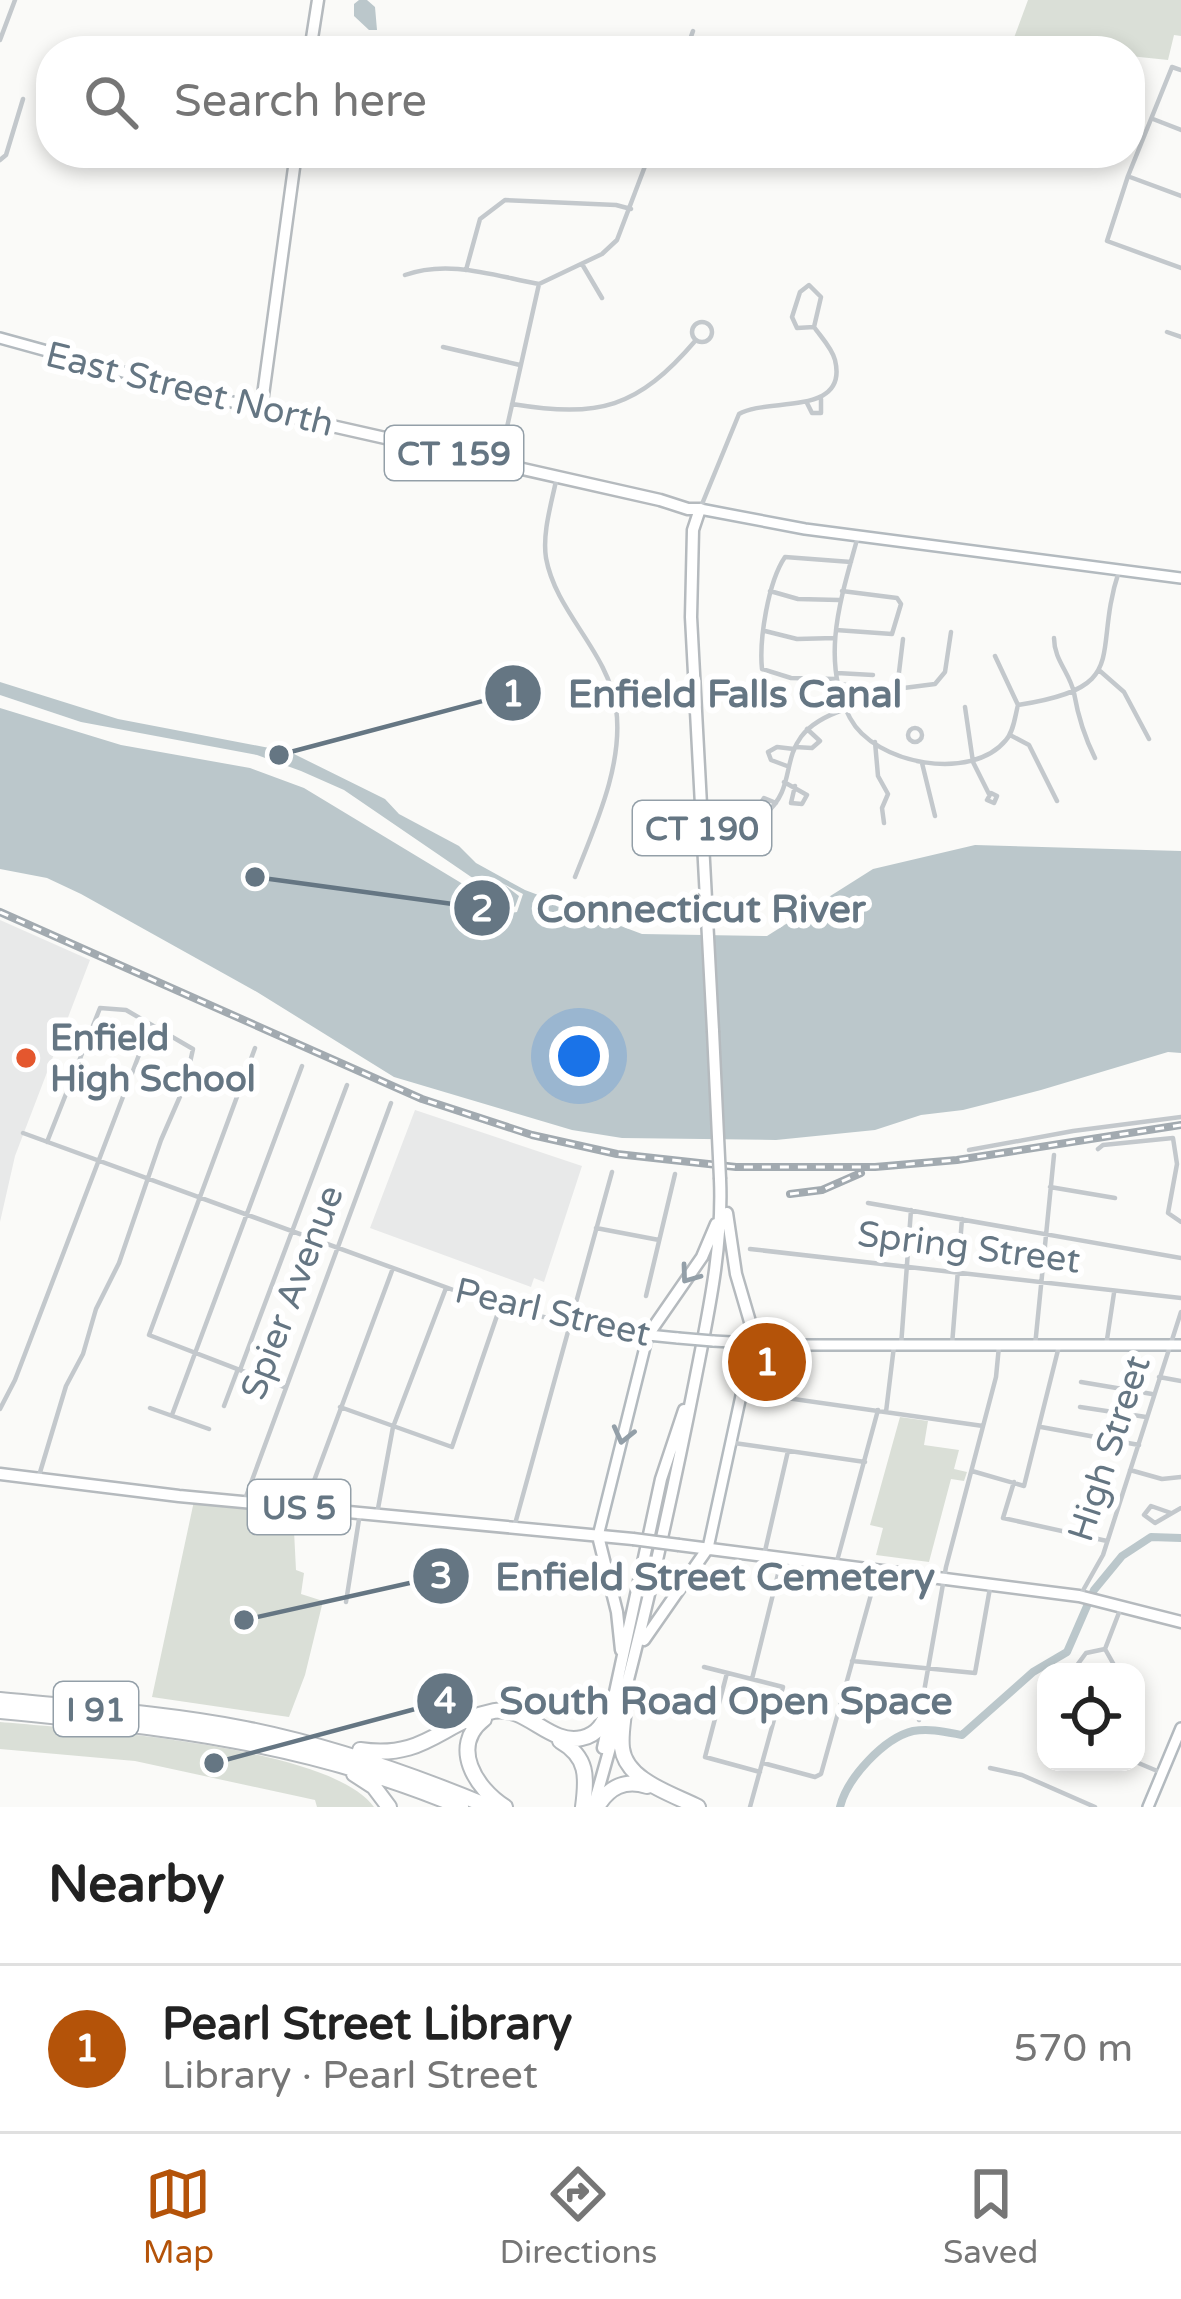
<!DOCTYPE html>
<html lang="en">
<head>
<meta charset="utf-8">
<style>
	body { margin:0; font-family:"Varela Round",sans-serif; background:#f6f6f6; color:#222 }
	.controls { position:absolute; right:36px; bottom:36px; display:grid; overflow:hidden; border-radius:24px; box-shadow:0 6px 18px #0003 }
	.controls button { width:108px; height:108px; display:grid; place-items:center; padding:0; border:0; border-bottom:3px solid #e0e0e0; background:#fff; color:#222; font:60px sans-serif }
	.you { position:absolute; left:579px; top:1056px; width:42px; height:42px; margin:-30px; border:9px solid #fff; border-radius:50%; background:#1a73e8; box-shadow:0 0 0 18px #1a73e833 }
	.badge { display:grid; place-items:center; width:78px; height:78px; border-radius:50%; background:#b45309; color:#fff; font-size:39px; font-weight:700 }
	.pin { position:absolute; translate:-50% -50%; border:6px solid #fff; box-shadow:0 3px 12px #0006 }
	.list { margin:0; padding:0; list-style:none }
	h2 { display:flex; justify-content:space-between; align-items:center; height:156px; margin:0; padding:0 48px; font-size:51px }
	h2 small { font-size:39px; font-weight:400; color:#767676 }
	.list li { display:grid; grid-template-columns:78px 1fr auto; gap:36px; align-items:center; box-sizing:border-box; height:168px; padding:0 48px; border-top:3px solid #e0e0e0 }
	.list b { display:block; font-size:45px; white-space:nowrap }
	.list p { margin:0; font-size:39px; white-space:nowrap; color:#767676 }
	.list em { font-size:39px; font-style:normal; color:#767676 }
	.icon { flex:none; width:66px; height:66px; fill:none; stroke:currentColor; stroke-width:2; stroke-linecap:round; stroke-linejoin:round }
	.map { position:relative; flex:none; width:1181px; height:1807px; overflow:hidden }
	.search { position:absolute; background:#fff; box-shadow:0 6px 18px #0003; left:36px; right:36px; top:36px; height:132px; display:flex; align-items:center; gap:30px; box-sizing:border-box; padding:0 42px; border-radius:48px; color:#767676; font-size:45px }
	.sheet { height:324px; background:#fff }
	nav { display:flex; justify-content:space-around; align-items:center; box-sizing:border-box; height:168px; border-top:3px solid #e0e0e0; background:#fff; font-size:33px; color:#767676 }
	nav a { display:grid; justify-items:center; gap:6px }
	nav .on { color:#b45309 }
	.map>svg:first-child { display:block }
</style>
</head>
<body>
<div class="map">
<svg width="1181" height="1807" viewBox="0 0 1181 1807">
	<rect width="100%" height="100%" fill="#fafaf8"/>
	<!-- built -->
	<path fill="#e8e9e9" d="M 0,920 L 90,960 L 15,1156 L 0,1222 Z
		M 415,1110 L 582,1166 L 544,1282 L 534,1278 L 531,1287 L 370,1228 Z"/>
	<!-- green -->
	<path fill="#dadfd7" d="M 1028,0 L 1181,0 L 1181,36 L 1174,35 L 1168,60 L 1130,56 L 1130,51 L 1011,46 Z
		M 900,1417 L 928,1421 L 924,1445 L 959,1450 L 954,1469 L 967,1472 L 964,1481 L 951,1479 L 929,1562 L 876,1555 L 883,1528 L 870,1525 Z
		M 194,1501 L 293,1511 L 296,1570 L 304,1573 L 301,1594 L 323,1601 L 305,1675 L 289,1717 L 152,1697 Z
		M 0,1722 C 78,1729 330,1745 374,1807 L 317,1807 L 315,1800 L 135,1761 L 0,1749 Z"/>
	<!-- water -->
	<path fill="#bbc7cb" d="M 359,0 L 367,0 L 375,7 L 377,30 L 369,30 L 354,16 L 354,4 Z
		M 0,682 L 118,719 L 290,752 L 385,799 L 399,814 L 459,846 L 476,863 L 525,890 L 642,934 L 767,936 L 873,869 L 975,845 L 1181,851 L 1181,1053 L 1168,1052 L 1041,1090 L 963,1110 L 921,1115 L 875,1130 L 776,1140 L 622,1138 L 572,1130 L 394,1077 L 257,992 L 81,894 L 47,878 L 0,869 L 0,708 L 121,745 L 250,768 L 304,788 L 511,913 L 517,912 L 523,894 L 502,883 L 519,896 L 515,907 L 344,790 L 301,771 L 257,755 L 81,722 L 0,695 Z"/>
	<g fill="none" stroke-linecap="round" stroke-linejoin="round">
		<!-- river -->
		<path stroke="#bbc7cb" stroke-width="8" d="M 840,1807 C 847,1778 884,1738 913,1731 C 930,1728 946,1732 962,1735 L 1033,1672 L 1067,1652 L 1094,1590 L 1122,1556 L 1151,1537 L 1181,1538"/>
		<defs>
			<path id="secondary" d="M 0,338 L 261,410
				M 700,509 L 805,529 L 1181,578
				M 713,1341 L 790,1345 L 1181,1345
				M 598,1536 L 648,1335 L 678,1338
				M 708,1548 L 752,1345
				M 1148,1807 L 1181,1728"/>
			<path id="primary" d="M 310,51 L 318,0
				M 296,153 L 261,410 L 660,500 L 688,509 L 700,509
				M 700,509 L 693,530 L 691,617 L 713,1031
				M 727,1213 L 736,1274 L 753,1332 L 752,1345
				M 648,1335 L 702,1257 L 716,1224
				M 0,1474 L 179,1496 L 633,1539
				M 598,1536 L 617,1612 L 621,1650
				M 679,1545 L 1079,1596 L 1181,1622
				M 644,1640 L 708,1548
				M 603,1748 L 661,1479 L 684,1410
				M 594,1804 C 635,1664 667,1523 695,1381 C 708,1314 723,1248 720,1179"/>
			<path id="highway" d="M 625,1698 C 625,1715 620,1732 622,1748 C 626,1781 673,1794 698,1807
				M 0,1700 C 82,1708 165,1713 246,1729 C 331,1746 411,1774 490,1807
				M 0,1711 C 165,1727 306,1742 461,1807
				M 484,1719 C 449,1746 476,1789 505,1807
				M 560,1741 C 588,1757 587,1777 583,1807
				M 360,1750 C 426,1760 442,1721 494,1711 C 526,1705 550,1746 582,1738 C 605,1733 606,1712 616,1695
				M 354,1774 L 374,1787 L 389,1807
				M 597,1807 C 609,1787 625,1779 647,1786"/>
		</defs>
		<!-- secondary casing -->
		<use href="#secondary" stroke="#b3babf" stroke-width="14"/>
		<!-- primary casing -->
		<use href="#primary" stroke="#b5babe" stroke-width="15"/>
		<!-- highway casing -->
		<use href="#highway" stroke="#b4b9bd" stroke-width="18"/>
		<!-- street -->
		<path stroke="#c3c8cc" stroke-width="4.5" d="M 0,40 L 15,0
			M 686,51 L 693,31
			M 1181,70 L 1172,67 L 1128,176 L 1107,241 L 1181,268
			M 1153,119 L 1181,130
			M 0,160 L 6,155 L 23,99
			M 1130,177 L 1181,196
			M 582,264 L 602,298
			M 466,270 L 480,219 L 505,200 L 616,205 L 631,209
			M 405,275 C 449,259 495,276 539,284
			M692 332a10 10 0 1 1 20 0a10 10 0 1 1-20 0Z
			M 1167,332 L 1181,337
			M 443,347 L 520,365
			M 807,403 L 812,413 L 821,413 L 821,399
			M 512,404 C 599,418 637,409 696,340
			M 499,463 L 539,284 L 602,254 L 617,240 L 650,153
			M 557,476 C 552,502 542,532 546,558 C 556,613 608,651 616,708 C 624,764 595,826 575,877
			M 700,509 L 739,414 C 767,397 849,417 835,360 C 832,348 821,337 814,327 L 821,297 L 809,285 L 800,292 L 792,317 L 797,328 L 814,327
			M 858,536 C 842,595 819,659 850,718 C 875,765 972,782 1006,740 C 1014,731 1015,716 1018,705 C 1134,687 1091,655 1119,571
			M 770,591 L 798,599 L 839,600
			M 836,630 L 892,634 L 901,604 L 897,598 L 842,591
			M 765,631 L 797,639 L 835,638
			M 1054,638 C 1054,660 1070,673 1074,693 C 1078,716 1084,736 1095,758
			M 995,656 L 1018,705
			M 1100,671 L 1124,692 L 1149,739
			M 837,673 L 873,675
			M 836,679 L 791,678 L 762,669 C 759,640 768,582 785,557 L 851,562
			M 839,684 L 888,690 L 935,684 L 945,672 L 951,632
			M 897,689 L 903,639
			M 965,707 L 973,762 L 989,794
			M908 735a7 7 0 1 1 14 0a7 7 0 1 1-14 0Z
			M 1010,735 L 1029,745 L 1057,801
			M 875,742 L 878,776 L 888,794 L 882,808 L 884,823
			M 795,747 L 812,748 L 820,741 L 807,729
			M 922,763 L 935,816
			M 787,766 L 771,760 L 768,752 L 777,747 L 794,749
			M 784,782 L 807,795 L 802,804 L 791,803 L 795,786
			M 991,793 L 997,796 L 994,803 L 987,800 Z
			M 776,803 L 764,798 L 755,812 L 765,814 C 806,781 766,735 846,709
			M 255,1048 L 149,1335 L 284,1387
			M 23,1133 L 500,1307 L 605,1331 L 648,1335
			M 1098,1149 L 1103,1145 L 1173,1138 L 1177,1164 L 1168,1213 L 1181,1222
			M 969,1150 L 1073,1131 L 1181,1117
			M 1050,1187 L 1115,1198
			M 868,1203 L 1181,1258
			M 596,1228 L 659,1240
			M 750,1249 L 1181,1298
			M 646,1296 L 675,1174
			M 952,1345 L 962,1219
			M 901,1346 L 911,1210
			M 1035,1346 L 1054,1155
			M 1106,1346 L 1114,1293
			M 240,1370 L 347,1085
			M 1159,1377 L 1181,1381
			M 1081,1382 L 1152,1394
			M 745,1392 L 983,1426
			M 224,1406 L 238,1369
			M 340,1407 L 452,1447 L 500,1307
			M 1080,1407 L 1146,1417
			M 150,1408 L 209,1429
			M 0,1409 L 15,1380 L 150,1026
			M 886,1412 L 894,1346
			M 172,1415 L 302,1066
			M 1041,1427 L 1139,1445
			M 734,1443 L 865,1462
			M 1130,1470 L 1162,1479 L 1181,1477
			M 972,1471 L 1024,1486 L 1059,1346
			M 38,1479 L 66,1386 L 83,1354 L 96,1309 L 119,1263 L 161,1140 L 185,1085 L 193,1049 L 126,1010 L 100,1008 L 47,1142
			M 1014,1482 L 1003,1518 L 1107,1541
			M 244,1502 L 391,1103
			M 305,1505 L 393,1268
			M 1171,1513 L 1151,1506 L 1144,1515 L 1155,1523 L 1181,1508
			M 377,1514 L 393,1427 L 446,1288
			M 515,1524 L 612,1172
			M 765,1551 L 788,1451
			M 837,1561 L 878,1410
			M 1081,1594 L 1103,1555 L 1181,1312
			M 346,1602 L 360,1513
			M 1105,1649 L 1120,1610
			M 1105,1649 L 1118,1672
			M 852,1661 L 975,1673 L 990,1588
			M 704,1667 L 783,1687 L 750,1807
			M 1072,1672 L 1086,1653 L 1105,1649
			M 727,1673 L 705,1757 L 760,1772
			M 752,1679 L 781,1562
			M 919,1720 L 946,1567 L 996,1377 L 999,1346
			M 1136,1762 L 1162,1773
			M 763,1763 L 815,1777 L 821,1774 L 877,1573
			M 990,1768 L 1022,1775 L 1095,1807"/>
		<!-- secondary -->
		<use href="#secondary" stroke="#fff" stroke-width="9"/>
		<!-- primary -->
		<use href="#primary" stroke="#fff" stroke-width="10"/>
		<!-- highway -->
		<use href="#highway" stroke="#fff" stroke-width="14"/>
		<defs>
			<path id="rail" d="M 0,912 L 422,1099 L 532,1135 L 617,1154 L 736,1167 L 875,1167 L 957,1160 L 1181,1125
				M 790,1194 L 822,1190 L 861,1173"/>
		</defs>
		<!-- rail casing -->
		<use href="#rail" stroke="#a2aab0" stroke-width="8"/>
		<!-- rail -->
		<use href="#rail" stroke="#fff" stroke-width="3" stroke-dasharray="9" stroke-linecap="butt"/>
		<defs>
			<path id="secondary-bridge" d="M 678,1338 L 713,1341"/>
			<path id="primary-bridge" d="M 713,1031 L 720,1179
				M 633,1539 L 679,1545"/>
		</defs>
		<!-- secondary-bridge casing -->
		<use href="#secondary-bridge" stroke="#b3babf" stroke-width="14" stroke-linecap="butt"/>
		<!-- primary-bridge casing -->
		<use href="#primary-bridge" stroke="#b5babe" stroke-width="15" stroke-linecap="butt"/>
		<!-- secondary-bridge -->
		<use href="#secondary-bridge" stroke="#fff" stroke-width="9"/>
		<!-- primary-bridge -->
		<use href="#primary-bridge" stroke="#fff" stroke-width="10"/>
	</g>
	<!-- one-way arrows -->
	<defs><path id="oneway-chevron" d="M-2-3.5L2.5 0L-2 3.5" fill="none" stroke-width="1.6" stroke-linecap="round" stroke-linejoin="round" transform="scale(3)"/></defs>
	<g stroke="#939fa8">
		<use href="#oneway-chevron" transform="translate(689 1275) rotate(126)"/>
		<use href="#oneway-chevron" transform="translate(623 1435) rotate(104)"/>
	</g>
	<!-- markers -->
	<circle fill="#e4572e" stroke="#fff" stroke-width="4.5" cx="26" cy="1058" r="12"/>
	<g text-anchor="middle" stroke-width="12" stroke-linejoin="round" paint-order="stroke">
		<!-- shield labels -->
		<g fill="#fff" stroke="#939fa8" stroke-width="3">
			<rect x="385" y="426" width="138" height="54" rx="9"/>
			<rect x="633" y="801" width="138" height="54" rx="9"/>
			<rect x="248" y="1480" width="102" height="54" rx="9"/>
			<rect x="54" y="1682" width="84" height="54" rx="9"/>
		</g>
		<g font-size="33" font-weight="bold" fill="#657683">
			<text x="454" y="465">CT 159</text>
			<text x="702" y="840">CT 190</text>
			<text x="299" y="1519">US 5</text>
			<text x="96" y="1721">I 91</text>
		</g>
		<!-- street labels -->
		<g font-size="36" fill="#657683" stroke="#fff">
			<text transform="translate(190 388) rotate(14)" y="13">East Street North</text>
			<text transform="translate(969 1246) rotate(7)" y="13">Spring Street</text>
			<text transform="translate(291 1292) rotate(-69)" y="13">Spier Avenue</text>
			<text transform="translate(553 1311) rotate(13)" y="13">Pearl Street</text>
			<text transform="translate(1108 1448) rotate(-72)" y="13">High Street</text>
		</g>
		<!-- poi labels -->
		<g font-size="36" font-weight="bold" fill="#657683" stroke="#fff" text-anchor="start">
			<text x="50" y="1050">Enfield<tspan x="50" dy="41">High School</tspan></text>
		</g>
	</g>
	<!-- callouts -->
	<path fill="none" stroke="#657683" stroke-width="4.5" d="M279 755L513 693M255 877L482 908M244 1620L441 1576M214 1763L445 1701"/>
	<g fill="#657683" stroke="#fff" stroke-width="4.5">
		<circle cx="279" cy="755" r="12"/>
		<circle cx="255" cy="877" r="12"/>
		<circle cx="244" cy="1620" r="12"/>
		<circle cx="214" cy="1763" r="12"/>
		<circle cx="513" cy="693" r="30"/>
		<circle cx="482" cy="908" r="30"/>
		<circle cx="441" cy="1576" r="30"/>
		<circle cx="445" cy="1701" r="30"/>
	</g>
	<g font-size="36" text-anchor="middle" font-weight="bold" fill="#fff">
		<text x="513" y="706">1</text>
		<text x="482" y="921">2</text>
		<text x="441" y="1588">3</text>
		<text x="445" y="1713">4</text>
	</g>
	<g font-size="39" text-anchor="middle" font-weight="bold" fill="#657683" stroke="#fff" stroke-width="12" stroke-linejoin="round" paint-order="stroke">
		<text x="735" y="707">Enfield Falls Canal</text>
		<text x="701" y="922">Connecticut River</text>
		<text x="715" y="1590">Enfield Street Cemetery</text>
		<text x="726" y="1714">South Road Open Space</text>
	</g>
</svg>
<div class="controls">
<button><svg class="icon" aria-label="locate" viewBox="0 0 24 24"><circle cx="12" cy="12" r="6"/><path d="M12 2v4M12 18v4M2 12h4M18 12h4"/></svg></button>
</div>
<div class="you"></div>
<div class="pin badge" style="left:767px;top:1362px">1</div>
<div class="search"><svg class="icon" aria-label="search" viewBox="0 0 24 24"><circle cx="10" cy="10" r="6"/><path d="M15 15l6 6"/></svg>Search here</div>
</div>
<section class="sheet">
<h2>Nearby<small></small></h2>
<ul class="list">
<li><span class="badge">1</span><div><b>Pearl Street Library</b><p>Library · Pearl Street</p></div><em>570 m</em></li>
</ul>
</section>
<nav>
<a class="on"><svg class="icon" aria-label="map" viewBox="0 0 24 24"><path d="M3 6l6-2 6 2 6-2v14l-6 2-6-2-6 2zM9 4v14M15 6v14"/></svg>Map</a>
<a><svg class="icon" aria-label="directions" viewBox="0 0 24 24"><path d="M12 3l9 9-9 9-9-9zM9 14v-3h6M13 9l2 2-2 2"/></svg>Directions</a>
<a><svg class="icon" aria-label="saved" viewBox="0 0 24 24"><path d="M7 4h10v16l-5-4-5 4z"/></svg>Saved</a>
</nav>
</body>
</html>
